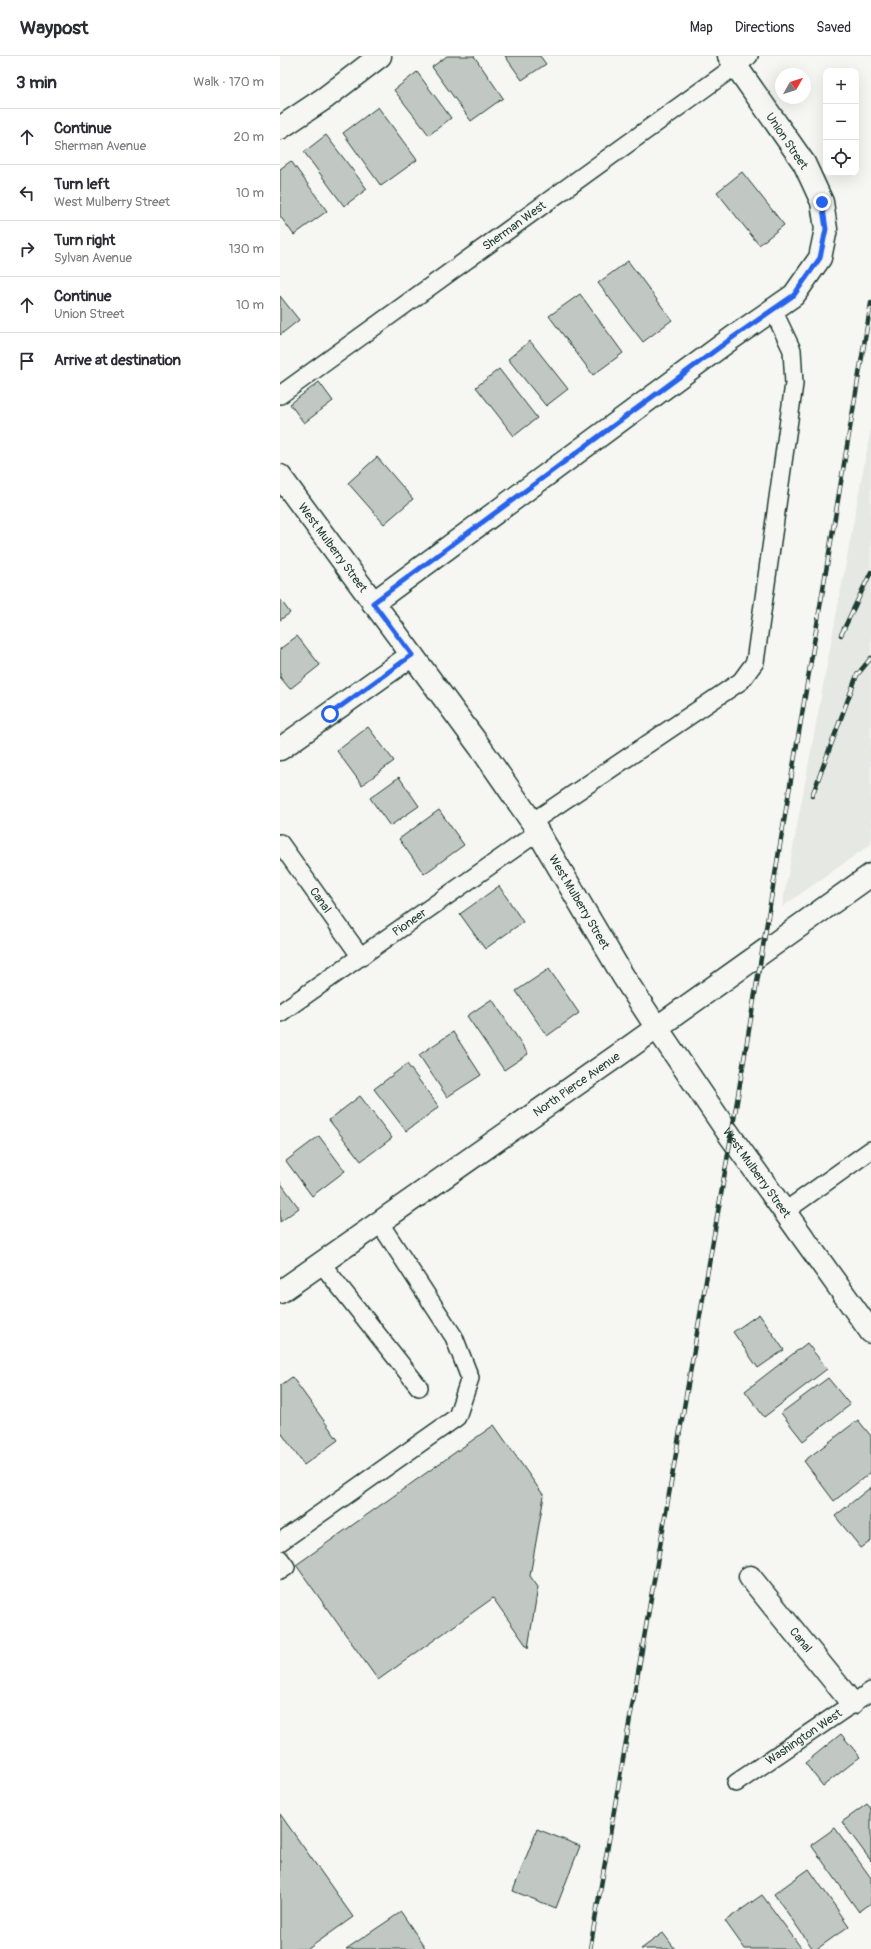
<!DOCTYPE html>
<html lang="en">
<head>
<meta charset="utf-8">
<style>
	body { margin:0; font-family:Pangolin,sans-serif; background:#f2f2f3; color:#2b2b33 }
	.controls { position:absolute; right:12px; top:12px; display:grid; overflow:hidden; border-radius:8px; box-shadow:0 4px 16px #0002 }
	.controls button { width:36px; height:36px; display:grid; place-items:center; padding:0; border:0; border-bottom:1px solid #e1e1e2; background:#fff; color:#2b2b33; font:20px sans-serif }
	.compass { position:absolute; left:495px; top:12px; width:36px; height:36px; border-radius:50%; background:#fff; box-shadow:0 4px 16px #0002; rotate:51deg }
	.stop { position:absolute; width:12px; height:12px; margin:-9px; border:3px solid #2563eb; border-radius:50%; background:#fff }
	.stop.end { background:#2563eb; border-color:#fff; box-shadow:0 1px 4px #0008 }
	.list { margin:0; padding:0; list-style:none }
	h2 { display:flex; justify-content:space-between; align-items:center; height:52px; margin:0; padding:0 16px; font-size:17px }
	h2 small { font-size:13px; font-weight:400; color:#7c7c81 }
	.list li { display:grid; grid-template-columns:26px 1fr auto; gap:12px; align-items:center; box-sizing:border-box; height:56px; padding:0 16px; border-top:1px solid #e1e1e2 }
	.list b { display:block; font-size:15px; white-space:nowrap }
	.list p { margin:0; font-size:13px; white-space:nowrap; color:#7c7c81 }
	.list em { font-size:13px; font-style:normal; color:#7c7c81 }
	.icon { flex:none; width:22px; height:22px; fill:none; stroke:currentColor; stroke-width:2; stroke-linecap:round; stroke-linejoin:round }
	.map { position:relative; flex:none; width:591px; height:1893px; overflow:hidden }
	header { display:flex; align-items:center; gap:24px; box-sizing:border-box; height:56px; padding:0 20px; background:#fff; border-bottom:1px solid #e1e1e2 }
	header strong { font-size:19px }
	nav { display:flex; gap:22px; margin-inline-start:auto; font-size:14px }
	main { display:flex }
	aside { flex:1; background:#fff }
	.map>svg:first-child { display:block }
</style>
</head>
<body>
<header>
<strong>Waypost</strong>
<nav><a>Map</a><a>Directions</a><a>Saved</a></nav>
</header>
<main>
<aside>
<h2>3 min<small>Walk · 170 m</small></h2>
<ul class="list">
<li><svg class="icon" aria-label="ahead" viewBox="0 0 24 24"><path d="M12 20V5M6 11l6-6 6 6"/></svg><div><b>Continue</b><p>Sherman Avenue</p></div><em>20 m</em></li>
<li><svg class="icon" aria-label="left" viewBox="0 0 24 24"><path d="M17 20v-9H6M10 6l-5 5 5 5"/></svg><div><b>Turn left</b><p>West Mulberry Street</p></div><em>10 m</em></li>
<li><svg class="icon" aria-label="right" viewBox="0 0 24 24"><path d="M7 20v-9h11M14 6l5 5-5 5"/></svg><div><b>Turn right</b><p>Sylvan Avenue</p></div><em>130 m</em></li>
<li><svg class="icon" aria-label="ahead" viewBox="0 0 24 24"><path d="M12 20V5M6 11l6-6 6 6"/></svg><div><b>Continue</b><p>Union Street</p></div><em>10 m</em></li>
<li><svg class="icon" aria-label="arrive" viewBox="0 0 24 24"><path d="M6 21V4h12l-3 4 3 4H6"/></svg><div><b>Arrive at destination</b></div></li>
</ul>
</aside>
<div class="map">
<svg width="591" height="1893" viewBox="0 0 591 1893">
	<rect width="100%" height="100%" fill="#f6f6f2"/>
	<filter id="ink" filterUnits="userSpaceOnUse"><feTurbulence type="fractalNoise" baseFrequency=".025" numOctaves="2"/><feDisplacementMap in="SourceGraphic" scale="8" xChannelSelector="R" yChannelSelector="G"/><feConvolveMatrix kernelMatrix="1 2 1 2 8 2 1 2 1" color-interpolation-filters="sRGB"/></filter>
	<g filter="url(#ink)">
		<!-- built -->
		<path fill="#e6e8e4" d="M 591,372 L 591,788 L 502,851 Z"/>
		<!-- building -->
		<path fill="#c1c8c3" stroke="#1f3d34" d="M 167,0 L 194,0 L 223,42 L 191,65 L 152,11 Z
			M 225,0 L 260,0 L 266,8 L 242,24 Z
			M 137,16 L 171,62 L 149,79 L 114,34 Z
			M 98,51 L 137,104 L 101,130 L 63,77 Z
			M 46,79 L 87,133 L 64,150 L 24,96 Z
			M 11,105 L 47,155 L 14,179 L 0,160 L 0,113 Z
			M 462,116 L 504,169 L 479,189 L 437,136 Z
			M 348,205 L 392,264 L 363,286 L 318,227 Z
			M 300,238 L 343,297 L 313,319 L 269,260 Z
			M 0,240 L 19,264 L 0,279 Z
			M 250,285 L 288,333 L 266,350 L 228,303 Z
			M 219,313 L 257,362 L 234,380 L 196,331 Z
			M 39,326 L 53,345 L 24,367 L 10,348 Z
			M 97,401 L 133,443 L 104,468 L 68,427 Z
			M 0,543 L 10,557 L 0,564 Z
			M 17,580 L 40,609 L 10,633 L 0,621 L 0,593 Z
			M 88,671 L 114,705 L 82,729 L 57,695 Z
			M 119,721 L 139,750 L 110,770 L 90,742 Z
			M 159,754 L 184,789 L 144,818 L 119,783 Z
			M 219,830 L 243,866 L 205,893 L 180,858 Z
			M 269,913 L 299,957 L 267,980 L 236,935 Z
			M 212,943 L 248,998 L 224,1014 L 187,960 Z
			M 173,976 L 201,1019 L 167,1041 L 139,999 Z
			M 127,1008 L 159,1051 L 126,1075 L 94,1033 Z
			M 80,1040 L 112,1082 L 81,1105 L 49,1064 Z
			M 39,1080 L 65,1115 L 32,1140 L 6,1105 Z
			M 0,1126 L 19,1152 L 0,1166 Z
			M 479,1258 L 504,1294 L 478,1312 L 453,1276 Z
			M 527,1287 L 547,1313 L 484,1361 L 465,1335 Z
			M 12,1321 L 58,1384 L 24,1409 L 0,1375 L 0,1330 Z
			M 548,1322 L 570,1349 L 523,1385 L 501,1357 Z
			M 578,1364 L 591,1380 L 591,1416 L 554,1445 L 524,1405 Z
			M 214,1369 L 264,1440 L 250,1520 L 258,1531 L 248,1592 L 213,1542 L 98,1624 L 16,1509 Z
			M 591,1431 L 591,1485 L 581,1492 L 555,1460 Z
			M 561,1678 L 580,1701 L 543,1730 L 525,1707 Z
			M 587,1748 L 591,1753 L 591,1805 L 562,1766 Z
			M 0,1758 L 73,1861 L 28,1893 L 0,1893 Z
			M 555,1772 L 591,1822 L 591,1847 L 579,1856 L 531,1789 Z
			M 257,1773 L 300,1790 L 276,1852 L 233,1835 Z
			M 529,1813 L 569,1870 L 537,1893 L 533,1893 L 494,1838 Z
			M 482,1839 L 522,1893 L 465,1893 L 445,1865 Z
			M 121,1856 L 146,1893 L 66,1893 Z
			M 383,1877 L 395,1893 L 361,1893 Z"/>
		<g fill="none" stroke-linecap="round" stroke-linejoin="round">
			<defs>
				<g id="service">
					<path id="s1" d="M 0,339 L 469,0"/>
					<path d="M 252,766 L 461,625 L 475,606 L 514,328 L 512,294 L 493,254"/>
					<path id="s2" d="M 0,787 L 81,901"/>
					<path id="s3" d="M 0,957 L 258,776"/>
					<path d="M 504,1156 L 591,1094"/>
					<path d="M 41,1207 L 139,1331"/>
					<path d="M 0,1486 L 177,1361 L 190,1322 L 174,1281 L 99,1166"/>
					<path d="M 0,1503 L 6,1511 L 0,1515"/>
					<path id="s4" d="M 456,1727 L 591,1635"/>
				</g>
				<g id="minor">
					<path d="M 0,72 L 45,42 L 100,0"/>
					<path id="s5" d="M 0,420 L 200,691 L 252,766 L 343,920 L 377,972 L 451,1081 L 591,1276"/>
					<path d="M 93,547 L 452,282 L 514,239 L 540,202 L 546,173 L 542,146 L 524,107 L 449,0"/>
					<path d="M 0,693 L 132,599"/>
					<path id="s6" d="M 470,1521 L 572,1647"/>
				</g>
				<g id="tertiary">
					<path id="s7" d="M 0,1236 L 337,1000 L 591,819"/>
				</g>
			</defs>
			<!-- service casing -->
			<use href="#service" stroke="#1f3d34" stroke-width="20"/>
			<!-- minor casing -->
			<use href="#minor" stroke="#1f3d34" stroke-width="25"/>
			<!-- tertiary casing -->
			<use href="#tertiary" stroke="#1f3d34" stroke-width="25"/>
			<!-- service -->
			<use href="#service" stroke="#f6f6f2" stroke-width="17"/>
			<!-- minor -->
			<use href="#minor" stroke="#f6f6f2" stroke-width="22"/>
			<!-- tertiary -->
			<use href="#tertiary" stroke="#f6f6f2" stroke-width="22"/>
			<defs>
				<path id="rail" d="M 561,579 L 591,516
					M 532,740 L 577,619 L 591,602
					M 310,1893 L 451,1081 L 591,247"/>
			</defs>
			<!-- rail casing -->
			<use href="#rail" stroke="#1f3d34" stroke-width="4.5"/>
			<!-- rail -->
			<use href="#rail" stroke="#f6f6f2" stroke-width="3" stroke-dasharray="9" stroke-linecap="butt"/>
		</g>
	</g>
	<g fill="none" stroke-linecap="round" stroke-linejoin="round" filter="url(#ink)">
		<!-- route -->
		<path stroke="#2563eb" stroke-width="5" d="M 50,658 L 132,599 L 93,547 L 452,282 L 514,239 L 540,202 L 546,173 L 542,146"/>
	</g>
	<g text-anchor="middle" stroke-width="3.5" stroke-linejoin="round" paint-order="stroke">
		<!-- street labels -->
		<g font-size="12" fill="#1f3d34" stroke="#f6f6f2">
			<text transform="translate(507 85) rotate(56)" y="4">Union Street</text>
			<text dy="4" stroke="none"><textPath href="#s1" startOffset="289">Sherman West</textPath></text>
			<text dy="4" stroke="none"><textPath href="#s5" startOffset="89">West Mulberry Street</textPath></text>
			<text dy="4" stroke="none"><textPath href="#s2" startOffset="70">Canal</textPath></text>
			<text dy="4" stroke="none"><textPath href="#s5" startOffset="521">West Mulberry Street</textPath></text>
			<text dy="4" stroke="none"><textPath href="#s3" startOffset="158">Pioneer</textPath></text>
			<text dy="4" stroke="none"><textPath href="#s7" startOffset="362">North Pierce Avenue</textPath></text>
			<text dy="4" stroke="none"><textPath href="#s5" startOffset="845">West Mulberry Street</textPath></text>
			<text dy="4" stroke="none"><textPath href="#s6" startOffset="81">Canal</textPath></text>
			<text dy="4" stroke="none"><textPath href="#s4" startOffset="82">Washington West</textPath></text>
		</g>
	</g>
</svg>
<div class="controls">
<button>+</button>
<button>−</button>
<button><svg class="icon" aria-label="locate" viewBox="0 0 24 24"><circle cx="12" cy="12" r="6"/><path d="M12 2v4M12 18v4M2 12h4M18 12h4"/></svg></button>
</div>
<svg class="compass" viewBox="-18 -18 36 36"><path d="M0-13l5 13h-10z" fill="#e53935"/><path d="M0 13l5-13h-10z" fill="#7c7c81"/></svg>
<div class="stop" style="left:50px;top:658px"></div>
<div class="stop end" style="left:542px;top:146px"></div>
</div>
</main>
</body>
</html>
